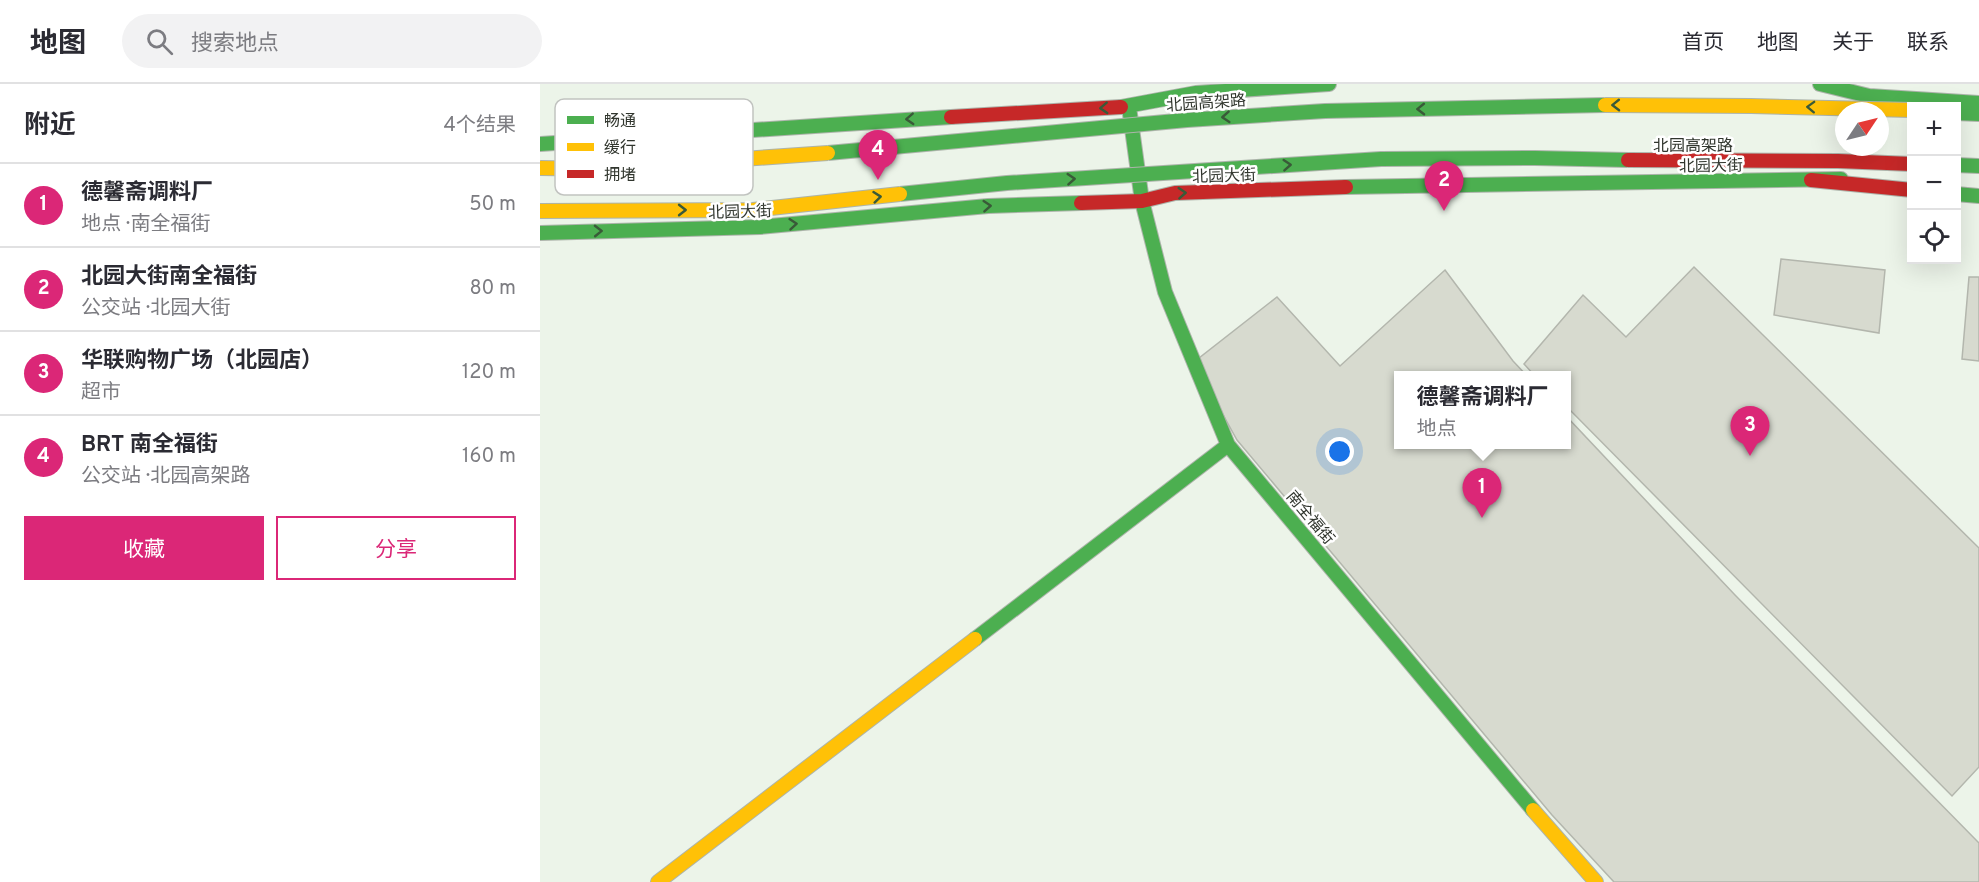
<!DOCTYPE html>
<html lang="zh">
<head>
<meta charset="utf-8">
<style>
	body { margin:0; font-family:Overpass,"Noto Sans SC",sans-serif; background:#f2f2f3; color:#2b2b33 }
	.controls { position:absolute; right:18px; top:18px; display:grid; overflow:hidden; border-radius:0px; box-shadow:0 6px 24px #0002 }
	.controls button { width:54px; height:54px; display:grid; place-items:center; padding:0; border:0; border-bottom:2px solid #e1e1e2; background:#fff; color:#2b2b33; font:30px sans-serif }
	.compass { position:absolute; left:1295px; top:18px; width:54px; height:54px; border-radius:50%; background:#fff; box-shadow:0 6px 24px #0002; rotate:55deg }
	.you { position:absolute; left:800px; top:368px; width:21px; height:21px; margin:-15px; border:4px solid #fff; border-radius:50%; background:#1a73e8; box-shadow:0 0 0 9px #1a73e833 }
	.badge { display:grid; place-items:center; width:39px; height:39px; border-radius:50%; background:#db2777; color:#fff; font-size:20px; font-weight:700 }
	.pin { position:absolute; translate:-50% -50px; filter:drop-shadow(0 2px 3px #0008) }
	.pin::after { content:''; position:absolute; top:32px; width:21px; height:18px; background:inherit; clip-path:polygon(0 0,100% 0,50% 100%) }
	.popup { position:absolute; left:854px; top:287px; width:177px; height:78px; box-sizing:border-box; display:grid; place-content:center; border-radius:0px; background:#fff; filter:drop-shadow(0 2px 4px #0005); font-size:20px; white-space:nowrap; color:#7c7c81 }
	.popup b { font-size:22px; color:#2b2b33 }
	.popup::after { content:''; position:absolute; left:50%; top:100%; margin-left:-12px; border:12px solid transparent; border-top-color:#fff }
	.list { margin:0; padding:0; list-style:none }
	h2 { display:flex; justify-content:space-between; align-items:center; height:78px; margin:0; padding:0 24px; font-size:26px }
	h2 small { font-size:20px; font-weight:400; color:#7c7c81 }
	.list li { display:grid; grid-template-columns:39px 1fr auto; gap:18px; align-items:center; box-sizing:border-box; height:84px; padding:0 24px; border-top:2px solid #e1e1e2 }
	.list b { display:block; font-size:22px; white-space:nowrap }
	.list p { margin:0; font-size:20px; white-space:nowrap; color:#7c7c81 }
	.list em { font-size:20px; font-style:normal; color:#7c7c81 }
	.actions { display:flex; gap:12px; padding:18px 24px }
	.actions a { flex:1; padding:14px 0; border:2px solid #db2777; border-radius:0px; text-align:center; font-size:21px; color:#db2777 }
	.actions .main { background:#db2777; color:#fff }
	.icon { flex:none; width:33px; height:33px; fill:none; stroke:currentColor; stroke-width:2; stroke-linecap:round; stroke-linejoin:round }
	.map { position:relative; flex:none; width:1439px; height:798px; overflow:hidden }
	header { display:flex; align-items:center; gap:36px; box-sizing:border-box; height:84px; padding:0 30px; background:#fff; border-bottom:2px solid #e1e1e2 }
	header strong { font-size:28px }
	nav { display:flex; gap:33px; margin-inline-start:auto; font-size:21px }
	.search { width:420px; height:54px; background:#f2f2f3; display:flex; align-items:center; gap:15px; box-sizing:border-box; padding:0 21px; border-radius:33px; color:#7c7c81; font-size:22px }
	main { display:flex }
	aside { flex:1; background:#fff }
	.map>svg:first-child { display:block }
</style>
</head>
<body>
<header>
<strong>地图</strong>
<div class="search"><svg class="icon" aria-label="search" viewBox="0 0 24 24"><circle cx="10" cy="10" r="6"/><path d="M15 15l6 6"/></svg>搜索地点</div>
<nav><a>首页</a><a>地图</a><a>关于</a><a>联系</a></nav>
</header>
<main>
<aside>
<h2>附近<small>4个结果</small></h2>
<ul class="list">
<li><span class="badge">1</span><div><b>德馨斋调料厂</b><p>地点 · 南全福街</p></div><em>50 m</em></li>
<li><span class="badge">2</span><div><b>北园大街南全福街</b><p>公交站 · 北园大街</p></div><em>80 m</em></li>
<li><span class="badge">3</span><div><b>华联购物广场（北园店）</b><p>超市</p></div><em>120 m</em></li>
<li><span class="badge">4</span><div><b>BRT 南全福街</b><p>公交站 · 北园高架路</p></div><em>160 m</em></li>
</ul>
<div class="actions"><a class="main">收藏</a><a>分享</a></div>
</aside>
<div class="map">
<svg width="1439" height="798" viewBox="0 0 1439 798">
	<rect width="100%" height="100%" fill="#ecf4e9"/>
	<!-- building -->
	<path fill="#d7dacf" stroke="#b3b6ad" stroke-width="1.5" d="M 1241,175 L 1345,186 L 1339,249 L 1234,231 Z
		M 1154,183 L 1439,464 L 1439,683 L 1412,712 L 1026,322 L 1026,292 L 995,292 L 984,280 L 1043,211 L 1086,253 Z
		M 905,186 L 973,277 L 987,292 L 858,292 L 858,360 L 1026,360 L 1026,332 L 1195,511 L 1439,759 L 1439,798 L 1074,798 L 1012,731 L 697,356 L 654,278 L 737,213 L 800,282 Z
		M 1429,193 L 1439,193 L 1439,277 L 1422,275 Z"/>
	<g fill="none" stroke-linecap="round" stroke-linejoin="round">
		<defs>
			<path id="fast" d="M 1280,0 L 1329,12 L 1439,19
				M 581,23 L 656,9 L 789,0
				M 589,23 L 602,117 L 625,208 L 688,361 L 993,726
				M 1416,29 L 1439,30
				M 0,60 L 411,33
				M 1416,81 L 1439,82
				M 806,103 L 1301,95
				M 1416,110 L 1439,112
				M 0,149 L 220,143 L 448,122 L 541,119
				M 435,555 L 688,361"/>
			<path id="slow" d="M 993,726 L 1056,798
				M 118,798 L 435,555"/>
			<path id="jam" d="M 411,33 L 581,23
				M 1271,96 L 1372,106
				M 541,119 L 602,117 L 635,109 L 806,103"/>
		</defs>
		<!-- fast casing -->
		<use href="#fast" stroke="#adb4ab" stroke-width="16"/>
		<!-- slow casing -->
		<use href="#slow" stroke="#adb4ab" stroke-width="16"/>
		<!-- jam casing -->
		<use href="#jam" stroke="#adb4ab" stroke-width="16"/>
		<!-- fast -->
		<use href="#fast" stroke="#4caf50" stroke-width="14"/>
		<!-- slow -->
		<use href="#slow" stroke="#ffc107" stroke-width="14"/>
		<!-- jam -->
		<use href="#jam" stroke="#c62828" stroke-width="14"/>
		<defs>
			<path id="fast-bridge" d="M 288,69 L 647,36 L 785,27 L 1065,21
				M 360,110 L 467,99 L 841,75 L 995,74 L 1088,76"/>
			<path id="slow-bridge" d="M 1065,21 L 1211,22 L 1372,26
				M 0,84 L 59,85 L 288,69
				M 0,127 L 213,126 L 360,110"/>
			<path id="jam-bridge" d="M 1088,76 L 1298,77 L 1372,80"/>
		</defs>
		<!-- fast-bridge casing -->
		<use href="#fast-bridge" stroke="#adb4ab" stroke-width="16" stroke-linecap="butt"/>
		<!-- slow-bridge casing -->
		<use href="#slow-bridge" stroke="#adb4ab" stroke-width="16" stroke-linecap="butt"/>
		<!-- jam-bridge casing -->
		<use href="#jam-bridge" stroke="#adb4ab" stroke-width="16" stroke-linecap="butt"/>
		<!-- fast-bridge -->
		<use href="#fast-bridge" stroke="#4caf50" stroke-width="14"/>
		<!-- slow-bridge -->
		<use href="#slow-bridge" stroke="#ffc107" stroke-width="14"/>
		<!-- jam-bridge -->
		<use href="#jam-bridge" stroke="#c62828" stroke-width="14"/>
	</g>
	<!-- one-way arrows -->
	<defs><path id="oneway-chevron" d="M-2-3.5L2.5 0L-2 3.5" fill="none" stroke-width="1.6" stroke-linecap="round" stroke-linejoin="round" transform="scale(1.5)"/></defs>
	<g stroke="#395a38">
		<use href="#oneway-chevron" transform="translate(1076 21) rotate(179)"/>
		<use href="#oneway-chevron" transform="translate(1271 23) rotate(-178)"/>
		<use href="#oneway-chevron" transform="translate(564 24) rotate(177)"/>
		<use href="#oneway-chevron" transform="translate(881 25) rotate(179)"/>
		<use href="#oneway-chevron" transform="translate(686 33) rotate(176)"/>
		<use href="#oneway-chevron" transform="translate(370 35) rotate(177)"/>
		<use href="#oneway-chevron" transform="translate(747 81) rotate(-4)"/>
		<use href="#oneway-chevron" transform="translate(531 95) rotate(-4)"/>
		<use href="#oneway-chevron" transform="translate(642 109) rotate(-4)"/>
		<use href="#oneway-chevron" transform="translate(337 113) rotate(-6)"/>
		<use href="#oneway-chevron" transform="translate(447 122) rotate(-4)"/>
		<use href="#oneway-chevron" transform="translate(142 126)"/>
		<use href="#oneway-chevron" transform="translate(253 140) rotate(-5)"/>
		<use href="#oneway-chevron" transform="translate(58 147) rotate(-1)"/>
	</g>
	<g text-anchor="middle" stroke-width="5" stroke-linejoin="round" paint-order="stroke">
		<!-- street labels -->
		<g font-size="16" fill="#31362e" stroke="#fff">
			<text transform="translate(666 18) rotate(-4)" y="6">北园高架路</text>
			<text x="1153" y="67">北园高架路</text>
			<text transform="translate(1171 81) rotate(-1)" y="6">北园大街</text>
			<text transform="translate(684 91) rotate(-2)" y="6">北园大街</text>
			<text transform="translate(200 127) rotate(-2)" y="6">北园大街</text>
			<text transform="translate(771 433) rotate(50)" y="6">南全福街</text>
		</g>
	</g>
	<!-- legend -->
	<rect x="15" y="15" width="198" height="96" rx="9" fill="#fff" stroke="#c1c3c0" stroke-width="1.5"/>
	<rect x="27" y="32" width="27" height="8" fill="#4caf50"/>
	<rect x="27" y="59" width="27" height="8" fill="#ffc107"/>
	<rect x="27" y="86" width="27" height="8" fill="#c62828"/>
	<g font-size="16" fill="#31362e">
		<text x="64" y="42">畅通</text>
		<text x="64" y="69">缓行</text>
		<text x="64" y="96">拥堵</text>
	</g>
</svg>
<div class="controls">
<button>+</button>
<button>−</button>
<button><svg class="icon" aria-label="locate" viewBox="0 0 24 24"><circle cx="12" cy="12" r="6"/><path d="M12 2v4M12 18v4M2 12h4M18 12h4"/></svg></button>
</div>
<svg class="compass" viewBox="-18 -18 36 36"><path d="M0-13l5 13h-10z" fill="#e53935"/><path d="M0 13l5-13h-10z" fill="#7c7c81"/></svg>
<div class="you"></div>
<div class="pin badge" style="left:942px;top:434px">1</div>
<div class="popup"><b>德馨斋调料厂</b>地点</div>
<div class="pin badge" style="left:904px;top:127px">2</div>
<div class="pin badge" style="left:1210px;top:372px">3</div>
<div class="pin badge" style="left:338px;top:96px">4</div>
</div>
</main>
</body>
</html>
